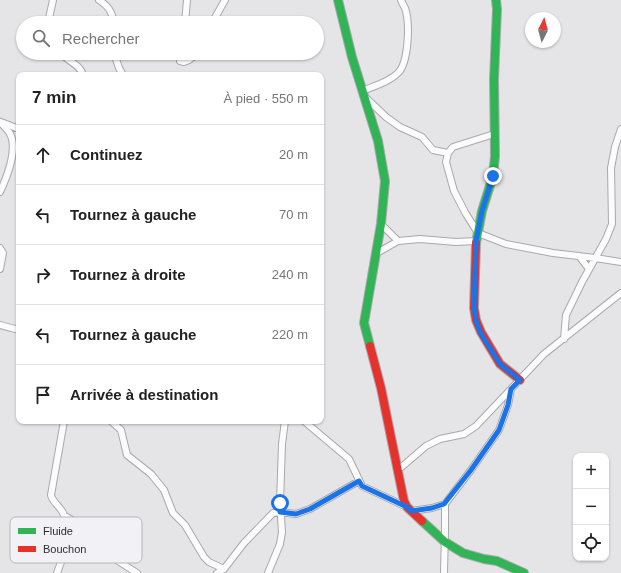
<!DOCTYPE html>
<html lang="fr">
<head>
<meta charset="utf-8">
<style>
	body { margin:0; font-family:Arial,sans-serif; background:#f6f6f6; color:#222 }
	.controls { position:absolute; right:12px; bottom:12px; display:grid; overflow:hidden; border-radius:8px; box-shadow:0 1px 3px #0004 }
	.controls button { width:36px; height:36px; display:grid; place-items:center; padding:0; border:0; border-bottom:1px solid #e0e0e0; background:#fff; color:#222; font:20px sans-serif }
	.compass { position:absolute; left:525px; top:12px; width:36px; height:36px; border-radius:50%; background:#fff; box-shadow:0 1px 3px #0004; rotate:6deg }
	.stop { position:absolute; width:12px; height:12px; margin:-9px; border:3px solid #1a73e8; border-radius:50%; background:#fff }
	.stop.end { background:#1a73e8; border-color:#fff; box-shadow:0 1px 4px #0008 }
	.list { margin:0; padding:0; list-style:none }
	h2 { display:flex; justify-content:space-between; align-items:center; height:52px; margin:0; padding:0 16px; font-size:17px }
	h2 small { font-size:13px; font-weight:400; color:#767676 }
	.list li { display:grid; grid-template-columns:26px 1fr auto; gap:12px; align-items:center; box-sizing:border-box; height:60px; padding:0 16px; border-top:1px solid #e0e0e0 }
	.list b { display:block; font-size:15px; white-space:nowrap }
	.list em { font-size:13px; font-style:normal; color:#767676 }
	.icon { flex:none; width:22px; height:22px; fill:none; stroke:currentColor; stroke-width:2; stroke-linecap:round; stroke-linejoin:round }
	.map { position:relative; flex:none; width:621px; height:573px; overflow:hidden }
	.search { position:absolute; background:#fff; box-shadow:0 1px 3px #0004; left:16px; top:16px; width:308px; height:44px; display:flex; align-items:center; gap:10px; box-sizing:border-box; padding:0 14px; border-radius:22px; color:#767676; font-size:15px }
	.panel { position:absolute; background:#fff; box-shadow:0 1px 3px #0004; left:16px; top:72px; width:308px; height:352px; border-radius:8px }
	.map>svg:first-child { display:block }
</style>
</head>
<body>
<div class="map">
<svg width="621" height="573" viewBox="0 0 621 573">
	<rect width="100%" height="100%" fill="#e5e5e8"/>
	<g fill="none" stroke-linecap="round" stroke-linejoin="round">
		<defs>
			<path id="street" d="M 99,0 C 108,6 113,12 113,23
				M 48,23 L 53,0
				M 185,23 L 187,0
				M 212,23 L 225,0
				M 61,53 C 68,62 80,64 83,75
				M 114,53 L 119,68 L 123,75
				M 181,53 L 180,61 L 184,62 L 189,60 L 198,53
				M 362,91 C 374,86 389,82 398,73 C 409,62 410,22 405,8 C 404,6 402,3 401,0
				M 365,97 L 386,117 L 400,127 L 422,137 L 433,150 L 448,153
				M 0,122 C 3,125 6,128 9,132 C 19,147 7,177 0,192
				M 1,122 L 19,129
				M 494,134 L 453,147 L 448,153 L 446,162 L 454,191 L 466,214 L 478,233 L 506,244 L 553,253 L 595,258 L 621,262
				M 381,224 L 398,241
				M 0,248 L 3,253 L 0,269
				M 377,253 L 398,241 L 420,239 L 456,242 L 476,241
				M 579,256 L 589,269
				M 0,325 L 19,330
				M 564,339 L 566,315 L 582,282 L 606,239 L 612,224 L 611,168 L 615,147 L 621,129
				M 111,421 L 121,430 L 127,455 L 151,474 L 164,490 L 173,513 L 185,525 L 204,557 L 209,562 L 224,569
				M 304,421 L 349,459 L 362,486 L 407,507
				M 398,470 L 426,446 L 440,439 L 464,434 L 476,426 L 544,354 L 621,293
				M 411,511 L 432,508 L 445,504 L 471,470 L 499,430 L 508,405 L 511,389
				M 65,516 L 82,526 L 95,536 L 115,559 L 137,573
				M 57,573 C 64,556 72,530 63,513 C 60,506 52,502 51,495 L 64,421
				M 217,573 L 224,569 L 244,543 L 273,513 L 280,512 L 296,514 L 310,509 L 359,481
				M 268,573 L 280,544 L 282,532 L 280,503 L 282,444 L 285,421
				M 444,573 L 445,531 L 445,504"/>
			<path id="fast" d="M 338,0 L 352,57 L 378,141 L 385,181 L 381,224 L 364,323 L 370,346
				M 476,243 L 482,211 L 493,176 L 495,156 L 494,79 L 497,9 L 496,0
				M 422,521 L 445,542 L 463,553 L 484,559 L 497,561 L 524,573"/>
			<path id="jam" d="M 476,243 L 474,308 L 476,320 L 481,332 L 500,364 L 520,380
				M 370,346 L 381,388 L 404,501 L 407,507 L 422,521"/>
		</defs>
		<!-- street casing -->
		<use href="#street" stroke="#a9a9ac" stroke-width="8"/>
		<!-- fast casing -->
		<use href="#fast" stroke="#a9a9ac" stroke-width="10"/>
		<!-- jam casing -->
		<use href="#jam" stroke="#a9a9ac" stroke-width="10"/>
		<!-- street -->
		<use href="#street" stroke="#fbfbfc" stroke-width="6"/>
		<!-- fast -->
		<use href="#fast" stroke="#30b455" stroke-width="8"/>
		<!-- jam -->
		<use href="#jam" stroke="#e5322d" stroke-width="8"/>
	</g>
	<g fill="none" stroke-linecap="round" stroke-linejoin="round">
		<!-- route -->
		<path stroke="#1a73e8" stroke-width="5" d="M 280,503 L 280,512 L 296,514 L 310,509 L 359,481 L 362,486 L 407,507 L 411,511 L 432,508 L 444,504 L 471,470 L 499,430 L 508,405 L 511,389 L 520,380 L 500,364 L 480,332 L 476,320 L 474,308 L 476,241 L 482,211 L 493,176"/>
	</g>
	<!-- legend -->
	<rect x="10" y="517" width="132" height="46" rx="6" fill="#f1f1f6" stroke="#b6b6ba" stroke-width="1"/>
	<rect x="18" y="528" width="18" height="6" fill="#30b455"/>
	<rect x="18" y="546" width="18" height="6" fill="#e5322d"/>
	<g font-size="11" fill="#2e2d2f">
		<text x="43" y="535">Fluide</text>
		<text x="43" y="553">Bouchon</text>
	</g>
</svg>
<div class="controls">
<button>+</button>
<button>−</button>
<button><svg class="icon" aria-label="locate" viewBox="0 0 24 24"><circle cx="12" cy="12" r="6"/><path d="M12 2v4M12 18v4M2 12h4M18 12h4"/></svg></button>
</div>
<svg class="compass" viewBox="-18 -18 36 36"><path d="M0-13l5 13h-10z" fill="#e53935"/><path d="M0 13l5-13h-10z" fill="#767676"/></svg>
<div class="stop" style="left:280px;top:503px"></div>
<div class="stop end" style="left:493px;top:176px"></div>
<div class="search"><svg class="icon" aria-label="search" viewBox="0 0 24 24"><circle cx="10" cy="10" r="6"/><path d="M15 15l6 6"/></svg>Rechercher</div>
<section class="panel">
<h2>7 min<small>À pied · 550 m</small></h2>
<ul class="list">
<li><svg class="icon" aria-label="ahead" viewBox="0 0 24 24"><path d="M12 20V5M6 11l6-6 6 6"/></svg><div><b>Continuez</b></div><em>20 m</em></li>
<li><svg class="icon" aria-label="left" viewBox="0 0 24 24"><path d="M17 20v-9H6M10 6l-5 5 5 5"/></svg><div><b>Tournez à gauche</b></div><em>70 m</em></li>
<li><svg class="icon" aria-label="right" viewBox="0 0 24 24"><path d="M7 20v-9h11M14 6l5 5-5 5"/></svg><div><b>Tournez à droite</b></div><em>240 m</em></li>
<li><svg class="icon" aria-label="left" viewBox="0 0 24 24"><path d="M17 20v-9H6M10 6l-5 5 5 5"/></svg><div><b>Tournez à gauche</b></div><em>220 m</em></li>
<li><svg class="icon" aria-label="arrive" viewBox="0 0 24 24"><path d="M6 21V4h12l-3 4 3 4H6"/></svg><div><b>Arrivée à destination</b></div></li>
</ul>
</section>
</div>
</body>
</html>
